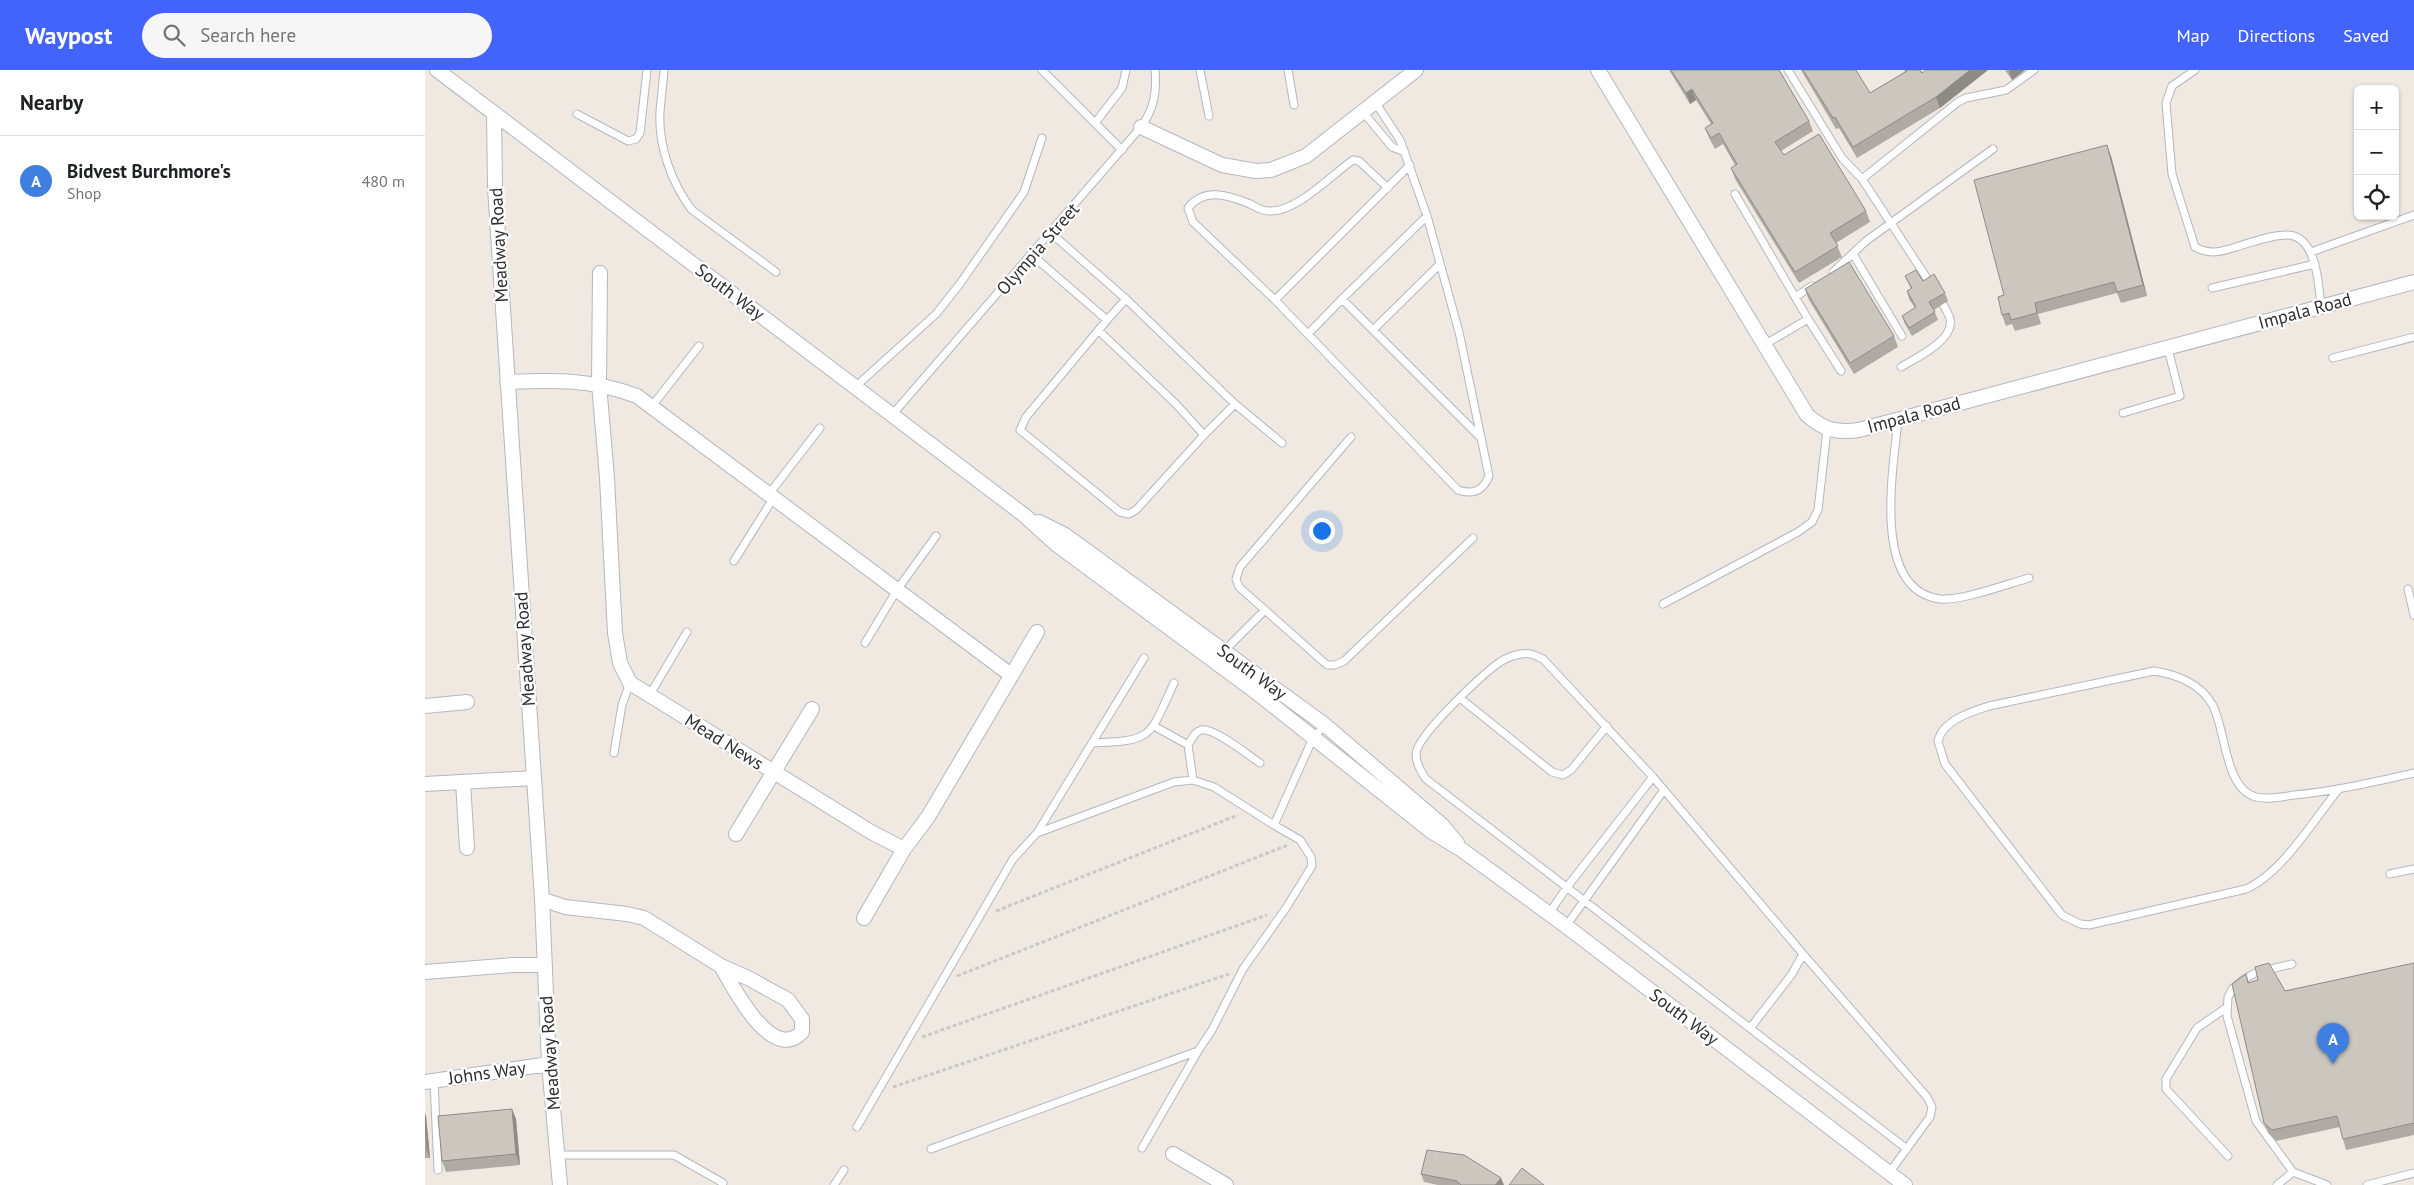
<!DOCTYPE html>
<html lang="en">
<head>
<meta charset="utf-8">
<style>
	body { margin:0; font-family:"PT Sans",sans-serif; background:#f6f6f6; color:#202124 }
	.controls { position:absolute; right:15px; top:15px; display:grid; overflow:hidden; border-radius:8px; box-shadow:0 1px 4px #0004 }
	.controls button { width:45px; height:45px; display:grid; place-items:center; padding:0; border:0; border-bottom:1px solid #e0e0e0; background:#fff; color:#202124; font:25px sans-serif }
	.you { position:absolute; left:896px; top:460px; width:18px; height:18px; margin:-12px; border:4px solid #fff; border-radius:50%; background:#1a73e8; box-shadow:0 0 0 8px #1a73e833 }
	.badge { display:grid; place-items:center; width:32px; height:32px; border-radius:50%; background:#4264fb; color:#fff; font-size:16px; font-weight:700 }
	.pin { position:absolute; translate:-50% -41px; filter:drop-shadow(0 1px 2px #0008) }
	.pin::after { content:''; position:absolute; top:26px; width:18px; height:15px; background:inherit; clip-path:polygon(0 0,100% 0,50% 100%) }
	.list { margin:0; padding:0; list-style:none }
	h2 { display:flex; justify-content:space-between; align-items:center; height:65px; margin:0; padding:0 20px; font-size:21px }
	h2 small { font-size:16px; font-weight:400; color:#757577 }
	.list li { display:grid; grid-template-columns:32px 1fr auto; gap:15px; align-items:center; box-sizing:border-box; height:90px; padding:0 20px; border-top:1px solid #e0e0e0 }
	.list b { display:block; font-size:19px; white-space:nowrap }
	.list p { margin:0; font-size:16px; white-space:nowrap; color:#757577 }
	.list em { font-size:16px; font-style:normal; color:#757577 }
	.icon { flex:none; width:28px; height:28px; fill:none; stroke:currentColor; stroke-width:2; stroke-linecap:round; stroke-linejoin:round }
	.map { position:relative; flex:none; width:1989px; height:1115px; overflow:hidden }
	header { display:flex; align-items:center; gap:30px; box-sizing:border-box; height:70px; padding:0 25px; background:#4264fb; color:#fff }
	header strong { font-size:24px }
	nav { display:flex; gap:28px; margin-inline-start:auto; font-size:18px }
	.search { width:350px; height:45px; background:#f6f6f6; display:flex; align-items:center; gap:12px; box-sizing:border-box; padding:0 18px; border-radius:28px; color:#757577; font-size:19px }
	main { display:flex }
	aside { flex:1; background:#fff }
	.map>svg:first-child { display:block }
</style>
</head>
<body>
<header>
<strong>Waypost</strong>
<div class="search"><svg class="icon" aria-label="search" viewBox="0 0 24 24"><circle cx="10" cy="10" r="6"/><path d="M15 15l6 6"/></svg>Search here</div>
<nav><a>Map</a><a>Directions</a><a>Saved</a></nav>
</header>
<main>
<aside>
<h2>Nearby<small></small></h2>
<ul class="list">
<li><span class="badge" style="background:#3f7fe0">A</span><div><b>Bidvest Burchmore's</b><p>Shop</p></div><em>480 m</em></li>
</ul>
</aside>
<div class="map">
<svg width="1989" height="1115" viewBox="0 0 1989 1115">
	<rect width="100%" height="100%" fill="#efe9e1"/>
	<g fill="none" stroke-linecap="round" stroke-linejoin="round">
		<defs>
			<path id="service" d="M 239,0 C 238,14 236,28 235,42 C 233,76 247,114 267,140 L 351,202
				M 617,0 L 697,80
				M 775,0 L 784,46
				M 863,0 L 869,35
				M 1363,0 L 1417,88 L 1437,109 L 1533,32 L 1541,28 L 1581,20 L 1609,0
				M 1770,0 L 1747,16 L 1741,33 L 1747,104 L 1770,177 C 1784,185 1796,182 1811,177 C 1827,172 1846,165 1863,165 C 1892,166 1894,217 1896,237
				M 950,32 L 975,70 L 1002,146 L 1034,262 L 1064,406 C 1058,421 1048,425 1033,420 L 850,230 L 768,152 L 763,138 C 779,117 803,125 825,134 C 831,137 837,141 843,141 C 871,143 905,106 928,90 L 934,91 L 963,118
				M 938,42 L 967,77 L 980,82
				M 152,44 L 203,71 L 211,69 L 215,63 L 222,0
				M 670,53 L 697,18 L 701,0
				M 1437,109 L 1507,216
				M 1310,124 L 1383,249 L 1339,275
				M 626,163 L 701,229
				M 1886,182 L 1989,145
				M 1428,184 L 1477,266
				M 607,185 L 682,250 L 601,347 L 595,360 L 695,442 L 704,444 L 711,440 L 779,365 L 751,334 L 674,261
				M 1408,202 L 1441,171 L 1568,79
				M 1787,218 L 1890,194
				M 1370,227 L 1387,216
				M 917,229 L 1002,146
				M 850,230 L 985,95
				M 1383,249 L 1416,301
				M 682,250 L 701,229 L 810,334 L 857,373
				M 948,260 L 1015,194
				M 883,264 L 917,229 L 1056,368
				M 1908,288 L 1989,267
				M 1476,297 C 1491,288 1530,270 1525,249 C 1524,244 1520,239 1518,234
				M 430,317 L 511,244 L 534,215 L 599,122 L 617,68
				M 227,336 L 274,276
				M 1698,343 L 1755,326 L 1743,279
				M 467,345 L 716,57 C 729,39 732,22 730,0
				M 1473,349 C 1469,396 1445,520 1515,529 C 1537,531 1582,514 1604,508
				M 779,365 L 810,334
				M 926,367 L 815,497 L 811,509 L 814,517 L 902,595 L 910,595 L 919,591 L 1048,468
				M 344,424 L 395,358
				M 309,491 L 349,427
				M 1983,519 L 1989,545
				M 1238,534 L 1373,462 L 1387,452 L 1393,440 L 1402,360
				M 440,573 L 472,520 L 511,466
				M 798,582 L 840,540
				M 224,626 L 262,562
				M 1035,628 L 1127,702 L 1138,705 L 1146,700 L 1182,656
				M 729,656 L 763,675 L 768,710
				M 667,673 C 729,671 724,667 749,613
				M 763,675 C 767,669 769,662 776,660 C 789,657 824,686 835,693
				M 189,683 L 197,635 L 205,613
				M 1913,720 C 1888,751 1857,803 1821,819 L 1664,855 L 1655,854 L 1637,845 L 1520,694 L 1513,671 C 1518,650 1546,642 1564,636 L 1729,601 C 1750,604 1775,613 1787,634 C 1801,658 1799,719 1831,727 C 1843,730 1856,727 1869,725 C 1910,721 1949,712 1989,703
				M 612,763 L 719,588
				M 1965,804 L 1989,799
				M 1123,845 L 1142,817 L 1228,707
				M 1141,856 L 1239,720
				M 1378,884 L 1502,1027 L 1507,1037 L 1505,1047 L 1464,1103
				M 1867,894 L 1830,903 L 1818,910 L 1808,918 L 1803,927 L 1802,946 L 1831,1051 L 1868,1102 L 1902,1115
				M 1801,938 L 1772,958 L 1741,1009 L 1741,1019 L 1803,1086
				M 1326,957 L 1367,904 L 1378,884 L 1228,707 L 1118,589 C 1111,586 1105,582 1096,584 C 1090,585 1081,588 1075,592 C 1058,604 992,665 991,684 C 991,694 996,702 1001,709 L 1482,1079
				M 9,1011 L 13,1100
				M 432,1057 L 588,789 L 612,763 L 749,712 L 768,710 L 789,717 L 849,755
				M 717,1078 L 773,981
				M 506,1079 L 773,981 L 787,960 L 818,899 L 861,838 L 887,796 L 886,787 L 875,770 L 849,755 L 888,668 L 900,655
				M 133,1085 L 249,1085 L 298,1113
				M 409,1115 L 419,1100
				M 1852,1115 L 1868,1102
				M 1942,1115 L 1989,1103"/>
			<path id="minor" d="M 12,0 L 599,445 L 631,474 L 831,622 L 1007,762 L 1037,780 L 1141,856 L 1480,1115
				M 1173,0 L 1382,345 C 1399,360 1411,363 1434,360 L 1989,212
				M 69,43 L 70,118 L 117,829 L 124,994 L 135,1115
				M 716,57 L 797,95 L 831,101 L 846,100 L 881,86 L 991,0
				M 175,203 L 174,314 L 182,408 L 190,563 L 195,593 L 205,613 L 446,762 L 479,779 L 503,747 L 612,562
				M 82,312 C 130,310 167,309 212,326 L 586,605
				M 614,452 L 640,465 L 900,655 L 1017,755 L 1032,773
				M 0,636 L 42,632
				M 38,712 L 42,778
				M 0,714 L 109,708
				M 311,764 L 387,639
				M 117,829 L 140,837 L 202,844 L 219,848 L 296,896 L 325,909 L 363,930 L 377,949 L 377,962 C 347,994 308,917 296,896
				M 439,848 L 479,779
				M 0,902 L 87,895 L 120,895
				M 0,1012 L 124,994
				M 748,1084 L 801,1115"/>
		</defs>
		<!-- service casing -->
		<use href="#service" stroke="#b4b7c1" stroke-width="9"/>
		<!-- minor casing -->
		<use href="#minor" stroke="#b4b7c1" stroke-width="16"/>
		<!-- path -->
		<path stroke="#c9c9c9" stroke-width="3" stroke-dasharray="4 2.5" stroke-linecap="butt" d="M 571,841 L 813,745
			M 532,906 L 863,775
			M 497,967 L 842,845
			M 468,1017 L 804,904"/>
		<!-- service -->
		<use href="#service" stroke="#fff" stroke-width="7"/>
		<!-- minor -->
		<use href="#minor" stroke="#fff" stroke-width="14"/>
	</g>
	<!-- wall -->
	<path fill="#afaba4" d="M 1244,0 L 1354,0 L 1384,51 L 1388,61 L 1356,81 L 1359,85 L 1441,141 L 1445,152 L 1411,173 L 1417,187 L 1374,213 L 1310,109 L 1306,98 L 1310,95 L 1298,74 L 1290,79 L 1284,68 L 1280,58 L 1286,54 L 1271,30 L 1265,34 Z
		M 1376,0 L 1431,0 L 1445,23 L 1480,2 L 1479,0 L 1495,0 L 1497,3 L 1563,0 L 1515,38 L 1432,88 L 1414,58 L 1411,59 Z
		M 1580,0 L 1600,0 L 1587,10 Z
		M 1686,86 L 1722,226 L 1696,233 L 1692,223 L 1613,244 L 1616,254 L 1590,261 L 1587,254 L 1581,256 L 1577,245 L 1579,225 Z
		M 1480,206 L 1498,211 L 1520,223 L 1523,231 L 1509,240 L 1513,250 L 1487,266 L 1480,254 L 1477,246 L 1490,238 L 1484,229 L 1482,221 L 1486,219 Z
		M 1380,219 L 1469,266 L 1473,277 L 1429,304 L 1384,230 Z
		M 1989,893 L 1989,1065 L 1921,1080 L 1918,1069 L 1915,1057 L 1851,1071 L 1843,1063 L 1839,1053 L 1821,904 L 1824,912 L 1860,921 Z
		M 87,1039 L 91,1049 L 95,1095 L 21,1102 L 17,1091 Z
		M 0,1043 L 1,1046 L 5,1088 L 0,1088 Z
		M 996,1104 L 1079,1115 L 1013,1115 L 999,1112 Z"/>
	<!-- shaded-wall -->
	<path fill="#8e8b86" d="M 1545,0 L 1563,0 L 1515,38 L 1511,27 Z
		M 1584,0 L 1600,0 L 1587,10 Z
		M 1267,19 L 1271,30 L 1265,34 L 1261,23 Z
		M 1682,75 L 1686,86 L 1722,226 L 1718,215 Z
		M 87,1039 L 91,1049 L 95,1095 L 91,1084 Z
		M 0,1043 L 1,1046 L 5,1088 L 2,1080 L 0,1056 Z
		M 1076,1108 L 1079,1115 L 1070,1115 Z"/>
	<!-- building -->
	<path fill="#cbc7bf" stroke="#8e8b86" d="M 1246,0 L 1354,0 L 1384,51 L 1350,72 L 1359,85 L 1394,64 L 1441,141 L 1405,163 L 1413,176 L 1370,202 L 1306,98 L 1312,94 L 1294,63 L 1286,68 L 1280,58 L 1288,53 L 1267,19 L 1261,23 Z
		M 1378,0 L 1431,0 L 1445,23 L 1482,1 L 1481,0 L 1495,0 L 1497,3 L 1501,0 L 1545,0 L 1511,27 L 1428,77 L 1410,47 L 1408,48 Z
		M 1682,75 L 1718,215 L 1692,222 L 1689,212 L 1610,233 L 1612,243 L 1586,250 L 1584,243 L 1577,245 L 1573,227 L 1579,225 L 1549,110 Z
		M 1424,192 L 1469,266 L 1425,293 L 1380,219 Z
		M 1491,200 L 1498,211 L 1509,204 L 1520,223 L 1504,232 L 1510,242 L 1484,258 L 1477,246 L 1491,237 L 1482,221 L 1487,218 L 1480,206 Z
		M 1844,893 L 1860,921 L 1989,893 L 1989,1053 L 1918,1069 L 1912,1046 L 1847,1060 L 1839,1053 L 1807,914 L 1821,904 L 1823,913 L 1833,910 L 1830,897 Z
		M 87,1039 L 91,1084 L 17,1091 L 13,1046 Z
		M 0,1056 L 2,1080 L 0,1080 Z
		M 1002,1080 L 1039,1085 L 1076,1108 L 1070,1115 L 1036,1115 L 1032,1111 L 996,1104 Z
		M 1097,1098 L 1119,1115 L 1084,1115 Z"/>
	<g text-anchor="middle" stroke-width="4.5" stroke-linejoin="round" paint-order="stroke">
		<!-- street labels -->
		<g font-size="18" fill="#2e2e2e" stroke="#fff">
			<text transform="translate(74 175) rotate(-93)" y="6">Meadway Road</text>
			<text transform="translate(613 179) rotate(-49)" y="6">Olympia Street</text>
			<text transform="translate(305 222) rotate(37)" y="6">South Way</text>
			<text transform="translate(1880 241) rotate(-15)" y="6">Impala Road</text>
			<text transform="translate(1489 345) rotate(-15)" y="6">Impala Road</text>
			<text transform="translate(100 579) rotate(-94)" y="6">Meadway Road</text>
			<text transform="translate(827 602) rotate(36)" y="6">South Way</text>
			<text transform="translate(299 672) rotate(32)" y="6">Mead News</text>
			<text transform="translate(1259 947) rotate(37)" y="6">South Way</text>
			<text transform="translate(125 983) rotate(-94)" y="6">Meadway Road</text>
			<text transform="translate(62 1003) rotate(-8)" y="6">Johns Way</text>
		</g>
	</g>
</svg>
<div class="controls">
<button>+</button>
<button>−</button>
<button><svg class="icon" aria-label="locate" viewBox="0 0 24 24"><circle cx="12" cy="12" r="6"/><path d="M12 2v4M12 18v4M2 12h4M18 12h4"/></svg></button>
</div>
<div class="you"></div>
<div class="pin badge" style="left:1908px;top:994px;background:#3f7fe0">A</div>
</div>
</main>
</body>
</html>
